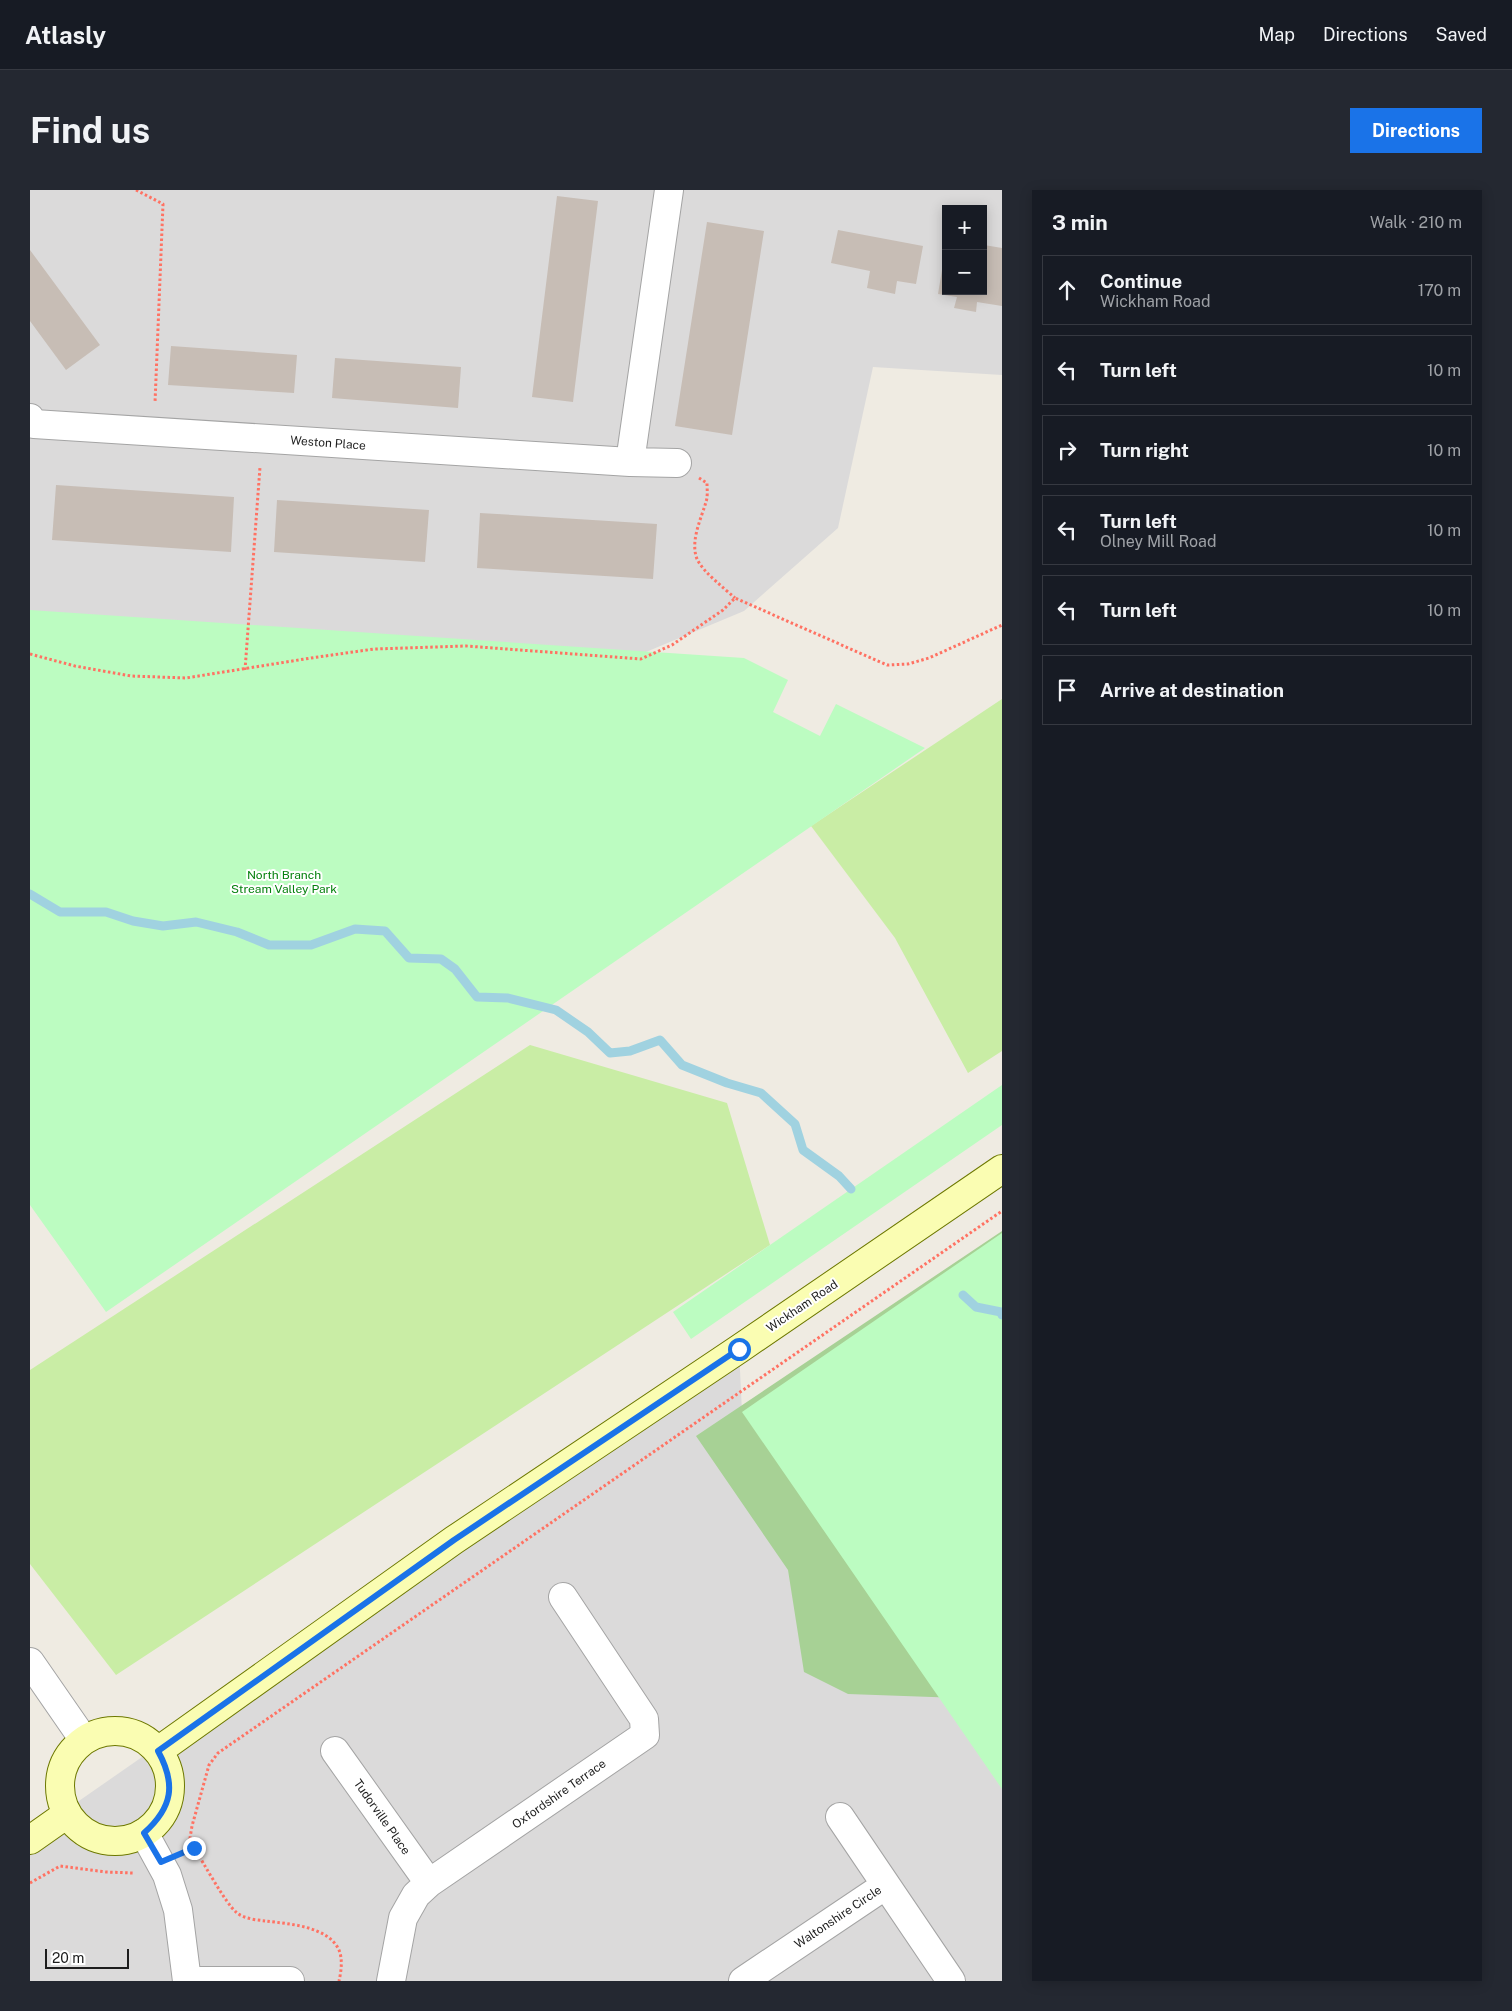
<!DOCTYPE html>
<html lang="en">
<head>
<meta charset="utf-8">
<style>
	body { margin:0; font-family:"Public Sans",sans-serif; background:#242831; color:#f1f3f6 }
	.controls { position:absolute; right:15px; top:15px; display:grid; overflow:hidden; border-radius:0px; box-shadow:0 2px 12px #0003 }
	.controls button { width:45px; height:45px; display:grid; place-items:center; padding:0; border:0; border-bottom:1px solid #363941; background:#171b24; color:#f1f3f6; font:25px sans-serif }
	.scale { position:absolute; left:15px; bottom:12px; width:84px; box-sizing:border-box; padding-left:5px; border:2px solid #1d1d1d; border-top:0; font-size:14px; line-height:18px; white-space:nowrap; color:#1d1d1d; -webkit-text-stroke:4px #fff; paint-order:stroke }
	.stop { position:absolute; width:15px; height:15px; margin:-11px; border:4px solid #1a73e8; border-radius:50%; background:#fff }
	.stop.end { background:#1a73e8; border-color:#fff; box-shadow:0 1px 5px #0008 }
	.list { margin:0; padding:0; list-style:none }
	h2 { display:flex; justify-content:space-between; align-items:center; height:65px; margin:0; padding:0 20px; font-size:21px }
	h2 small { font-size:16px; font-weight:400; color:#9ea1a6 }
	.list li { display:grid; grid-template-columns:32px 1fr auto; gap:15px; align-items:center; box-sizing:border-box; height:70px; margin:0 10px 10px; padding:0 10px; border:1px solid #363941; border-radius:0px }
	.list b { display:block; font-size:19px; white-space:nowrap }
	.list p { margin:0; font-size:16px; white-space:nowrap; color:#9ea1a6 }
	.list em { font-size:16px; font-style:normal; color:#9ea1a6 }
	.icon { flex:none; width:28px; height:28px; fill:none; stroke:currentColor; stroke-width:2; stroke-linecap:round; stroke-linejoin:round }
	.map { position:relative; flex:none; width:972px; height:1791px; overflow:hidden; border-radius:0px }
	header { display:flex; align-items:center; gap:30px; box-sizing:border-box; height:70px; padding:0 25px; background:#171b24; border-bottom:1px solid #363941 }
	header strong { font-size:24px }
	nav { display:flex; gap:28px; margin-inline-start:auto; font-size:18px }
	.intro { display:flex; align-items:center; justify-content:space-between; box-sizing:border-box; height:120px; padding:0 30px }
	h1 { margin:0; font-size:35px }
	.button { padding:12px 22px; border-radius:0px; background:#1a73e8; color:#fff; font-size:18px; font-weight:700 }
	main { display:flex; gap:30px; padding:0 30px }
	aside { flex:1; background:#171b24; border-radius:0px; box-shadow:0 2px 12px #0003 }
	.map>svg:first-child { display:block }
</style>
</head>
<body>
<header>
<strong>Atlasly</strong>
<nav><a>Map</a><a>Directions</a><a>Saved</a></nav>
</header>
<div class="intro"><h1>Find us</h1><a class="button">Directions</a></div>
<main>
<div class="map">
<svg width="972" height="1791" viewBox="0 0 972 1791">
	<rect width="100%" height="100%" fill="#efebe2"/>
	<!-- residential -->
	<path fill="#dbdada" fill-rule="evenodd" d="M 0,0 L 972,0 L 972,185 L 843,177 L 808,338 L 714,421 L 604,467 L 0,439 ZM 916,19 L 953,19 L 953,101 L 916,101 Z
		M 709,1159 L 712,1222 L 972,1594 L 972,1791 L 0,1791 L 0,1645 L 424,1350 Z"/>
	<!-- grass -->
	<path fill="#c9eda5" d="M 972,509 L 972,861 L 938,883 L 865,748 L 781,636 Z
		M 500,855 L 697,913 L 740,1055 L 86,1485 L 0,1374 L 0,1180 Z"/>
	<!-- forest -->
	<path fill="#a7d195" d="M 972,1041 L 972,1579 L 930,1508 L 818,1504 L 774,1482 L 758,1380 L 666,1246 Z"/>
	<!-- park -->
	<path fill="#bcfcc1" d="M 0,420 L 714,468 L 758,490 L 743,522 L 790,546 L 806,514 L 895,558 L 76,1122 L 0,1015 Z
		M 972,895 L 972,935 L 661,1149 L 643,1122 Z
		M 972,1043 L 972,1599 L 712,1222 Z"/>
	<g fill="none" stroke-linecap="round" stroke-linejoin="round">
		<!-- stream -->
		<path stroke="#a0d2e0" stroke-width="9" d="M 0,704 L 30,722 L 76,722 L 103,731 L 133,736 L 166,732 L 207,742 L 239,755 L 281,755 L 325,739 L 355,741 L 379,768 L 411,769 L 425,779 L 447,807 L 478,808 L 526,820 L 558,842 L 580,863 L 600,861 L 630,850 L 652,875 L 697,893 L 731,903 L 765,934 L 773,960 L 809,986 L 821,999
			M 933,1105 L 946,1117 L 971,1122 L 972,1125"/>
	</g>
	<!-- building -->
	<path fill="#c7bdb5" d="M 527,6 L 568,11 L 543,212 L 502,207 Z
		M 677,32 L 734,41 L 702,245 L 645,236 Z
		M 808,40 L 893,56 L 886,94 L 867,91 L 865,104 L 837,98 L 840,81 L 801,73 Z
		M 954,55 L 972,58 L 972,116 L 947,112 L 946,122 L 924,118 L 927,107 L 908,104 L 915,62 L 916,101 L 953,101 Z
		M 0,60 L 70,155 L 36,180 L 0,131 Z
		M 141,156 L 267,165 L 264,203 L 138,195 Z
		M 305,168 L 431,177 L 428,218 L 302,208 Z
		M 26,295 L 204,307 L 201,362 L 22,350 Z
		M 247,310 L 399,320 L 395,372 L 244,362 Z
		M 450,323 L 627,334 L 623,389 L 447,378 Z"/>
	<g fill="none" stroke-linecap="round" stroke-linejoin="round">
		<defs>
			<path id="street" d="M 0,228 L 4,234 L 600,272 L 647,273
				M 600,272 L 639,0
				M 0,1472 L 54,1550
				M 305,1561 L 399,1693
				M 810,1627 L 856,1695
				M 114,1643 L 137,1685 L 148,1720 L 157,1791
				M 158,1791 L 260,1791
				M 361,1791 L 373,1728 L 386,1705 L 399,1693 L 615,1545 L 614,1529 L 533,1407
				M 713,1791 L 856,1695 L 921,1791"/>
			<path id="secondary" d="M30 1596a55 55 0 1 1 110 0a55 55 0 1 1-110 0Z
				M 128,1561 L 424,1350 L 709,1159 L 972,979
				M 0,1650 L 37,1624"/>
		</defs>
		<!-- street casing -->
		<use href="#street" stroke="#a4a4a4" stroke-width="30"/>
		<!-- secondary casing -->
		<use href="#secondary" stroke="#6d7800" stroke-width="30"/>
		<!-- path -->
		<path stroke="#ff7263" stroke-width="3" stroke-dasharray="2.5 2.5" stroke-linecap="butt" d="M 106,0 L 133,14 L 125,213
			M 669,288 L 677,293 C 677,299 678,306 676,312 C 671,329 660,351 667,369 C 673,382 694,398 705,408
			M 0,464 L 45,476 L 101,486 L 156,488 L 281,468 L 344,459 L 436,456 L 611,469 L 642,455 L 693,420 L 705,408 L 857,475 L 878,474 L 899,468 L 972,435
			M 215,480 L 230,277
			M 164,1658 C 174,1673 195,1713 207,1723 C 215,1729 227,1730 236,1731 C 259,1734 298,1736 309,1760 C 313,1770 311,1782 309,1791
			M 155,1662 L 164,1658 L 160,1648 L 162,1636 L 179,1575 L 188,1563 L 972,1021
			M 0,1693 L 30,1676 L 76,1682 L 103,1683"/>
		<!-- street -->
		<use href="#street" stroke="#fff" stroke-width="28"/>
		<!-- secondary -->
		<use href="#secondary" stroke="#fafdb2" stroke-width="28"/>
	</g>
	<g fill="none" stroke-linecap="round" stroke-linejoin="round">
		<!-- route -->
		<path stroke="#1a73e8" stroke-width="6" d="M 164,1658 L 131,1672 L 114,1643 C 143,1617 146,1594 128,1561 L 424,1350 L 709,1159"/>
	</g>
	<g text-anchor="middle" stroke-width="4" stroke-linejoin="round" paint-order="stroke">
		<!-- street labels -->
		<g font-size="12" fill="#1d1d1d" stroke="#fff">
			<text transform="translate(298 253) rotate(4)" y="4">Weston Place</text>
			<text transform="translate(772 1116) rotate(-34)" y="4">Wickham Road</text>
			<text transform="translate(529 1604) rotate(-35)" y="4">Oxfordshire Terrace</text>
			<text transform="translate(352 1627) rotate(55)" y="4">Tudorville Place</text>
			<text transform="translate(808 1727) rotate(-34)" y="4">Waltonshire Circle</text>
		</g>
		<!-- park labels -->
		<g font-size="12" fill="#05810e" stroke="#fff">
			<text x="254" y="689">North Branch<tspan x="254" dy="14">Stream Valley Park</tspan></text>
		</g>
	</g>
</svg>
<div class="controls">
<button>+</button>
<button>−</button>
</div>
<div class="scale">20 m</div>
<div class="stop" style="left:709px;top:1159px"></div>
<div class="stop end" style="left:164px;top:1658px"></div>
</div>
<aside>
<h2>3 min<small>Walk · 210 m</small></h2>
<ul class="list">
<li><svg class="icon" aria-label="ahead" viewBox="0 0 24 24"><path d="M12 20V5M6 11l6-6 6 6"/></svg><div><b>Continue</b><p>Wickham Road</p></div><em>170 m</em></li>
<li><svg class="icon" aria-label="left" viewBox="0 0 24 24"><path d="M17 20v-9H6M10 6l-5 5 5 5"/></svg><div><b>Turn left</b></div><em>10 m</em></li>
<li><svg class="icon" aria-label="right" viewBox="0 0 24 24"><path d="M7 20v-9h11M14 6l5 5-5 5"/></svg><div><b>Turn right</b></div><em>10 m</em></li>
<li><svg class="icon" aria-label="left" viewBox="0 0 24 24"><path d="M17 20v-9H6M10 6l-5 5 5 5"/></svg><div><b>Turn left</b><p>Olney Mill Road</p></div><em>10 m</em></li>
<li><svg class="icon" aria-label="left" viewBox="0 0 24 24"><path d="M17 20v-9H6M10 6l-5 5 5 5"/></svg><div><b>Turn left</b></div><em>10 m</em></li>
<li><svg class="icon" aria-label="arrive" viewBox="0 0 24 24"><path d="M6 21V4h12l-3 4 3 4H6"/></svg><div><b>Arrive at destination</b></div></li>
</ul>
</aside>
</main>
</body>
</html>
